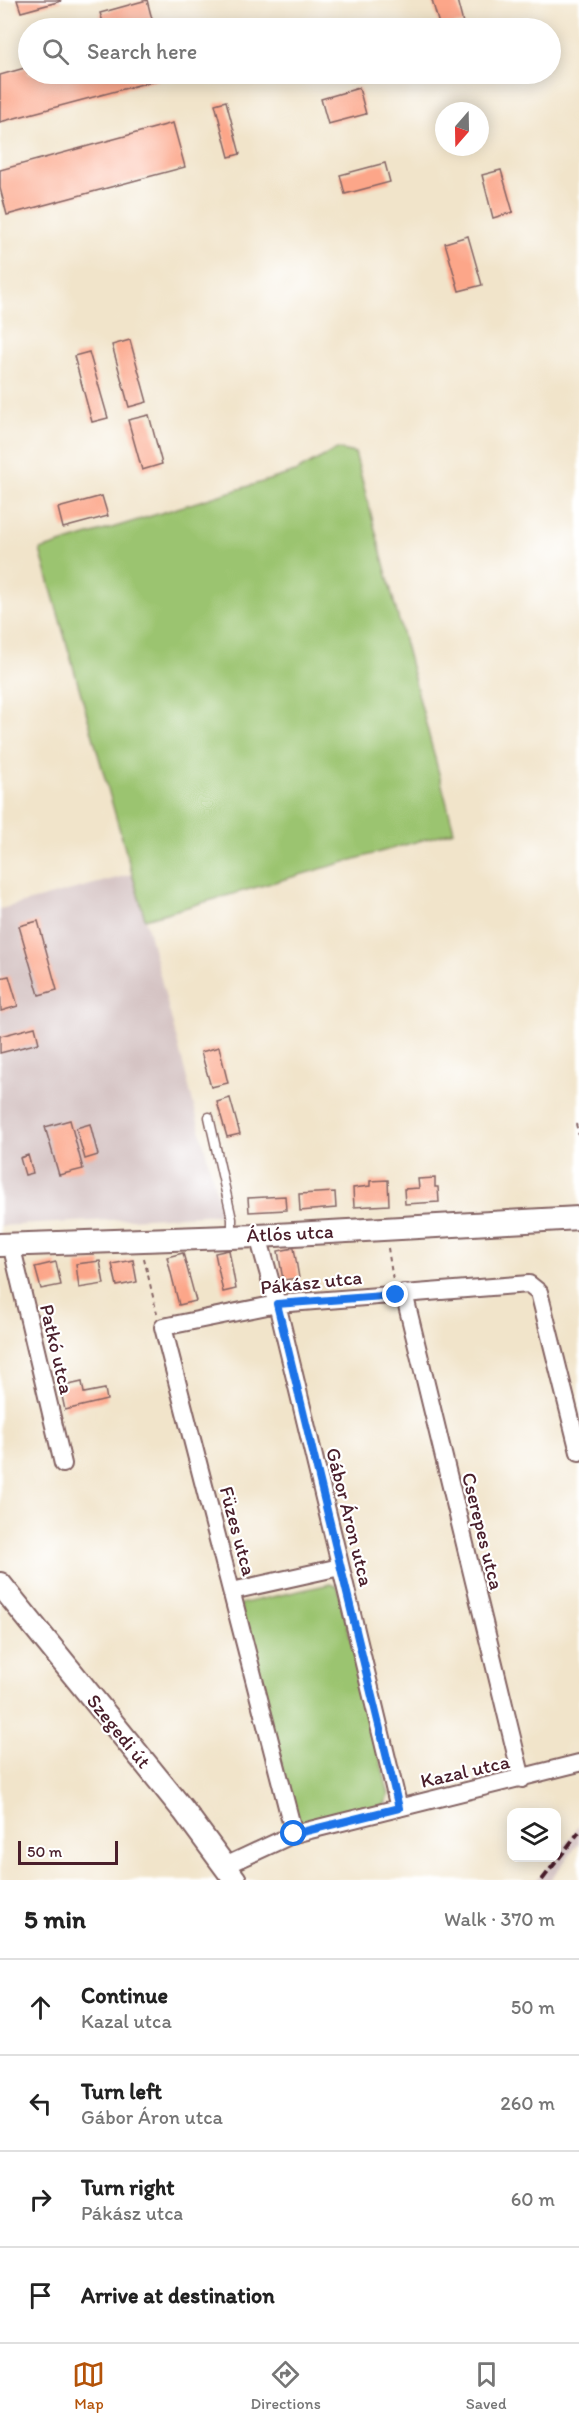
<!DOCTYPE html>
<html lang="en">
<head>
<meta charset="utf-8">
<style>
	body { margin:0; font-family:Itim,sans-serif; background:#f2f2f2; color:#222 }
	.controls { position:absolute; right:18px; bottom:18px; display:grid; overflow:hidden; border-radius:12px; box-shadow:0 3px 15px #0003 }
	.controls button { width:54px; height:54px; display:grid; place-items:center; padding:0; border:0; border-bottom:2px solid #e0e0e0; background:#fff; color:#222; font:30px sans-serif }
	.compass { position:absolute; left:435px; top:102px; width:54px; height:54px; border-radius:50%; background:#fff; box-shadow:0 3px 15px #0003; rotate:200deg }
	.scale { position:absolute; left:18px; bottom:15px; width:100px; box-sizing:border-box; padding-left:6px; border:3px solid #4a1f2b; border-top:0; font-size:16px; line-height:21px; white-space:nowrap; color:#4a1f2b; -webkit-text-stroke:4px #fff; paint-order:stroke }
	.stop { position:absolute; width:18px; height:18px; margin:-14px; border:4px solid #1a73e8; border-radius:50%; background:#fff }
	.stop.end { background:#1a73e8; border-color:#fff; box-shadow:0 2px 6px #0008 }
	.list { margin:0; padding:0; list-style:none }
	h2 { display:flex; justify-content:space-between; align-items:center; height:78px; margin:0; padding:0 24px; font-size:26px }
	h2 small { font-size:20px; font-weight:400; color:#767676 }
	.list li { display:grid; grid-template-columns:39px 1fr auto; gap:18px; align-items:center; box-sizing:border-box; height:96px; padding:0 24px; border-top:2px solid #e0e0e0 }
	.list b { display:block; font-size:22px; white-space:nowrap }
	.list p { margin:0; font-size:20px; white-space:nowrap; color:#767676 }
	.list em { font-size:20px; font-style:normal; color:#767676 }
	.icon { flex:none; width:33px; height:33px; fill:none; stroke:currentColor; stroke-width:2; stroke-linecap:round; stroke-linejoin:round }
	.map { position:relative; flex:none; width:579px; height:1880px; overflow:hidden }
	.search { position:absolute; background:#fff; box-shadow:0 3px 15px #0003; left:18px; right:18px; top:18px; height:66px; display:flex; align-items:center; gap:15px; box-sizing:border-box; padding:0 21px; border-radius:33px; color:#767676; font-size:22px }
	.sheet { height:462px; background:#fff }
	nav { display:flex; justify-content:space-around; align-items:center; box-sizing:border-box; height:84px; border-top:2px solid #e0e0e0; background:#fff; font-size:16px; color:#767676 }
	nav a { display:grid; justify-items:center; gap:3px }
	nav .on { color:#b45309 }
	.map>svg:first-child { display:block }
</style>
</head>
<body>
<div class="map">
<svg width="579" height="1880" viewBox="0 0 579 1880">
	<rect width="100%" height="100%" fill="#fff"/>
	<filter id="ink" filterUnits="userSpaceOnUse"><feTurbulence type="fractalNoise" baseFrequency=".0167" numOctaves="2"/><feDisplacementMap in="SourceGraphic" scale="12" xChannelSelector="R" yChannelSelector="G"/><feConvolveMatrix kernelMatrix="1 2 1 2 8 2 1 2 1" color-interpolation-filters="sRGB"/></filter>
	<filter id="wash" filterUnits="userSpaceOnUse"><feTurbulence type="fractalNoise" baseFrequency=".008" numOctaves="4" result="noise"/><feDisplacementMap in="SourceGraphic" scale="24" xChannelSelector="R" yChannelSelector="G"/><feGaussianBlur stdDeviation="1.35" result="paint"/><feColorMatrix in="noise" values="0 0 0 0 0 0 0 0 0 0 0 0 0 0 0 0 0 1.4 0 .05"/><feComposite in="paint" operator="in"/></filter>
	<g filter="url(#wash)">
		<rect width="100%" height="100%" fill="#f1e4ca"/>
		<!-- industrial -->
		<path fill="#d2bfbf" d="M 132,874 L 148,929 L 222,1214 L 0,1226 L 0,909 Z
			M 579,1825 L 579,1843 L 550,1880 L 536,1880 L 556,1858 Z"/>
		<!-- green -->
		<path fill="#9bc470" stroke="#72724e" stroke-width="1.5" d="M 337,449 L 355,453 L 454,831 L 145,919 L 40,550 L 295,472 Z
			M 330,1584 L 338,1587 L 389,1795 L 384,1806 L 297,1827 L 240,1604 Z"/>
		<g id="blocks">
			<!-- building -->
			<path fill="#fca689" d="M 17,0 L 60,0 L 61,1 L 21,12 Z
				M 147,0 L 153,23 L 133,28 L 105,28 L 100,13 Z
				M 432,0 L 457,0 L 463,23 L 440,28 Z
				M 63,20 L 66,28 L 36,28 Z
				M 28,67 L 28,74 L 160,74 L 161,79 L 0,122 L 0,75 Z
				M 359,88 L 366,114 L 328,124 L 321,99 Z
				M 226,101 L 240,154 L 229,157 L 215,104 Z
				M 173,123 L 185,167 L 7,215 L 0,188 L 0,170 Z
				M 385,163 L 390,182 L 345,194 L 340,175 Z
				M 501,170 L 513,212 L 493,218 L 482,175 Z
				M 468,236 L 482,285 L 459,291 L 445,243 Z
				M 130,340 L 147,402 L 129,407 L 112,345 Z
				M 89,352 L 108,418 L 92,422 L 74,356 Z
				M 149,415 L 162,464 L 142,470 L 128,420 Z
				M 102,496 L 108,516 L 63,528 L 58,508 Z
				M 38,921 L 57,990 L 39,995 L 19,926 Z
				M 9,976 L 18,1006 L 1,1011 L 0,978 Z
				M 35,1027 L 39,1043 L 0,1053 L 0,1036 Z
				M 219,1047 L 228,1083 L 211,1087 L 201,1052 Z
				M 230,1098 L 240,1134 L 227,1137 L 217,1102 Z
				M 70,1120 L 83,1169 L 59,1175 L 45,1127 Z
				M 90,1124 L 98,1155 L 85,1159 L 76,1128 Z
				M 28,1155 L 33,1173 L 25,1175 L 20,1158 Z
				M 435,1178 L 435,1187 L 438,1187 L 439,1202 L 405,1204 L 404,1189 L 419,1188 L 418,1179 Z
				M 388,1180 L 389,1205 L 354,1207 L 353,1188 L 370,1186 L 370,1181 Z
				M 335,1192 L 336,1208 L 300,1211 L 299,1194 Z
				M 285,1196 L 286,1210 L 249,1212 L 248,1198 Z
				M 294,1248 L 299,1278 L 283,1280 L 278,1251 Z
				M 229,1250 L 236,1289 L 223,1292 L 215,1253 Z
				M 183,1253 L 196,1301 L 179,1305 L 167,1257 Z
				M 133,1260 L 137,1282 L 117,1286 L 112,1264 Z
				M 100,1261 L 104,1284 L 79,1288 L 76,1264 Z
				M 56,1262 L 61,1285 L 41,1289 L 35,1267 Z
				M 82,1382 L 84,1393 L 105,1389 L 107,1400 L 65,1410 L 60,1387 Z"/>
		</g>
	</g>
	<g filter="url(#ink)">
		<use href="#blocks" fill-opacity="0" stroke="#846463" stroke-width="1.5"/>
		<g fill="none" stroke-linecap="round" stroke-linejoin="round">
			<defs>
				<path id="lane" d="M 209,1117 L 232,1219 L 232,1236"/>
				<path id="street" d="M 258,1236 L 277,1304 L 399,1808
					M 11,1244 L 63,1464
					M 404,1293 L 522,1779
					M 232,1591 L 340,1567
					M 294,1834 L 163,1327 L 277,1304 L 529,1284 L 539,1292 L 579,1452
					M 225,1866 L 294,1834 L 579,1763"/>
				<path id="secondary" d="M 0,1245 L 258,1236 L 579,1218
					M 0,1584 L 184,1811 L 235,1880"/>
			</defs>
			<!-- lane casing -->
			<use href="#lane" stroke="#846463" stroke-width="11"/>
			<!-- street casing -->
			<use href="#street" stroke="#846463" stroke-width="20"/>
			<!-- secondary casing -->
			<use href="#secondary" stroke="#846463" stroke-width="26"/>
			<!-- path -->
			<path stroke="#846463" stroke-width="2" stroke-dasharray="4.5 4.5" stroke-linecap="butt" d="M 576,1124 L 579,1136
				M 388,1248 L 393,1281
				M 144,1258 L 157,1314"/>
			<!-- lane -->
			<use href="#lane" stroke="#fff" stroke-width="8"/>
			<!-- street -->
			<use href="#street" stroke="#fff" stroke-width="16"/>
			<!-- secondary -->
			<use href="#secondary" stroke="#fff" stroke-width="22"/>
			<!-- rail -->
			<path stroke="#4a1f2b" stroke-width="4" stroke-dasharray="9 4.5" stroke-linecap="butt" d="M 542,1880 L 579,1832"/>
		</g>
	</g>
	<g fill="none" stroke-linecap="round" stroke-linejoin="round" filter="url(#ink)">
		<!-- route -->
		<path stroke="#1a73e8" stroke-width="8" d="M 294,1834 L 399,1808 L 277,1304 L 396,1295"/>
	</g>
	<g text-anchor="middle" stroke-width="4.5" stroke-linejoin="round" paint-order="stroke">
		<!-- street labels -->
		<g font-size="20" fill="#4a1f2b" stroke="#fff">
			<text transform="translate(290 1233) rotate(-3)" y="7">Átlós utca</text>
			<text transform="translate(311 1282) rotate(-6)" y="7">Pákász utca</text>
			<text transform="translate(57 1349) rotate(77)" y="7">Patkó utca</text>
			<text transform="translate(350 1517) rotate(76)" y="7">Gábor Áron utca</text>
			<text transform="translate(238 1531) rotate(75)" y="7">Füzes utca</text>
			<text transform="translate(483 1531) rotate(76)" y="7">Cserepes utca</text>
			<text transform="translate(119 1731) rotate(51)" y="7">Szegedi út</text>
			<text transform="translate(465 1771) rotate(-13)" y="7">Kazal utca</text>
		</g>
	</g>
</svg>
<div class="controls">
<button><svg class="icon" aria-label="layers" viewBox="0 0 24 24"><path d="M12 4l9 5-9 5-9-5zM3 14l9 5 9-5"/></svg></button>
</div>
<svg class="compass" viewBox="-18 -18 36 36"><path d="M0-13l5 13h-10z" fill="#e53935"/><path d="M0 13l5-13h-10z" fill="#767676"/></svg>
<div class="scale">50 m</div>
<div class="stop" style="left:294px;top:1834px"></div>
<div class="stop end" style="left:396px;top:1295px"></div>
<div class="search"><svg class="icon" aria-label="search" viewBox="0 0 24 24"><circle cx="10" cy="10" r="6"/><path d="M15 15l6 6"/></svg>Search here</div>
</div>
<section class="sheet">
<h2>5 min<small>Walk · 370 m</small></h2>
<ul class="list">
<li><svg class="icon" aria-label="ahead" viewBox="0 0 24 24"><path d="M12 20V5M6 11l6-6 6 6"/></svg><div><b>Continue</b><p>Kazal utca</p></div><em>50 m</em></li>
<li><svg class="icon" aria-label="left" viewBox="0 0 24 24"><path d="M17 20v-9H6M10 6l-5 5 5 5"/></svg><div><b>Turn left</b><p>Gábor Áron utca</p></div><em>260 m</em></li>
<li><svg class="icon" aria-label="right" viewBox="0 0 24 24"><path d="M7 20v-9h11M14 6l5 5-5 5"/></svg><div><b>Turn right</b><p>Pákász utca</p></div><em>60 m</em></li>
<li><svg class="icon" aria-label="arrive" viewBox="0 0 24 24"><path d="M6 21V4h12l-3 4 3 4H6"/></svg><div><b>Arrive at destination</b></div></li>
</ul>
</section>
<nav>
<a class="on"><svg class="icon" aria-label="map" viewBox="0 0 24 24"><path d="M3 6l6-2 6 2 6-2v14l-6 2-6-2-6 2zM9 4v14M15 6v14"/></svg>Map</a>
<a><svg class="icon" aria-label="directions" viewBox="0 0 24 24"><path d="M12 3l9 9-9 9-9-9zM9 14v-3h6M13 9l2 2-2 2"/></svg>Directions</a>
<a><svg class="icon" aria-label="saved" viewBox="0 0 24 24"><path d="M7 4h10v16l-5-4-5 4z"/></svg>Saved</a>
</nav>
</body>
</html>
